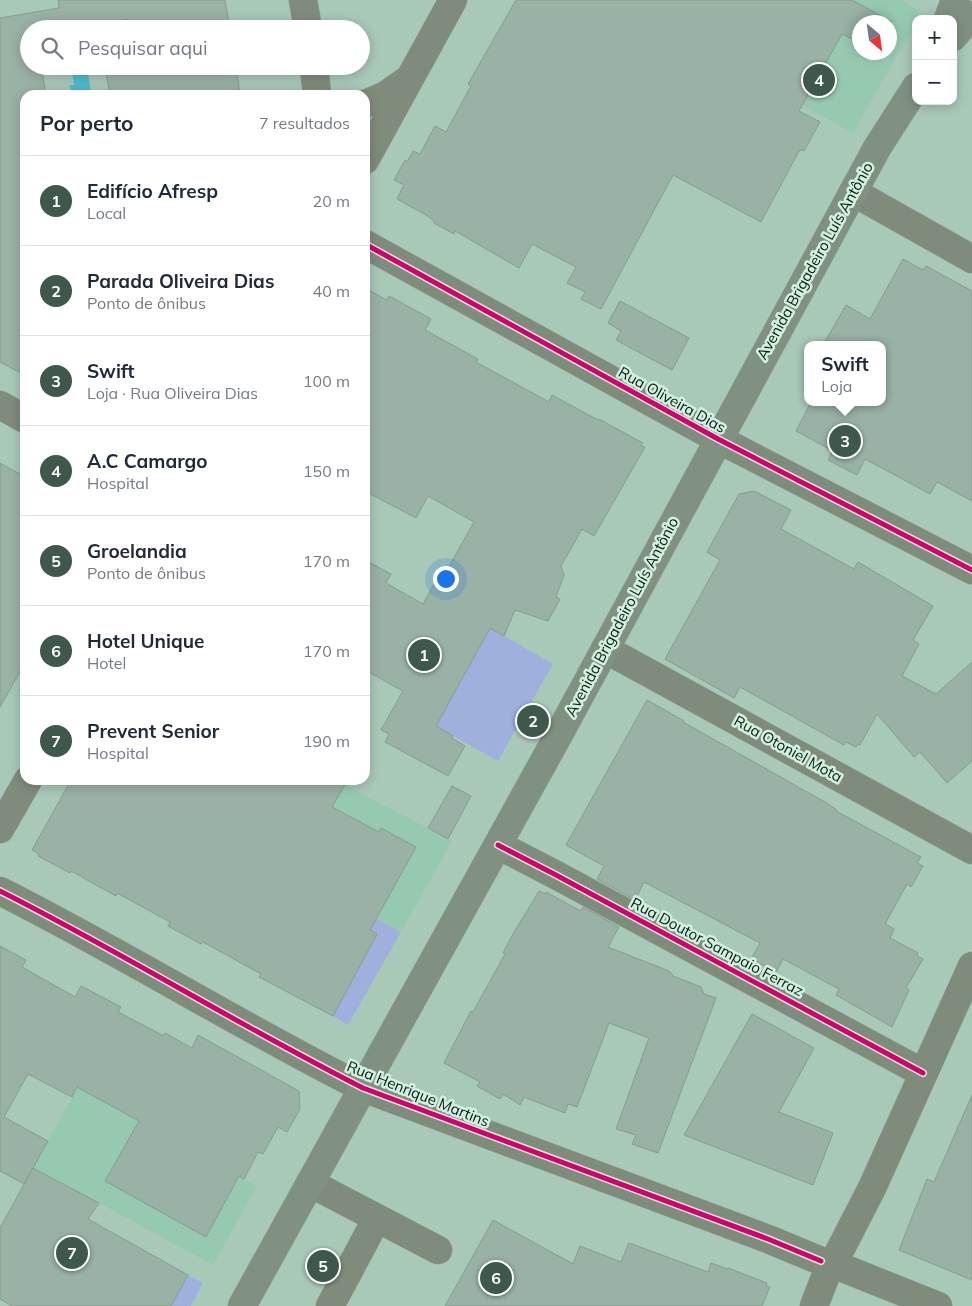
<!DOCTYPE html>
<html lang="pt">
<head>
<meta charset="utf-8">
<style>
	body { margin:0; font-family:Mulish,sans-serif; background:#f2f2f3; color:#1f2937 }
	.controls { position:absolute; right:15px; top:15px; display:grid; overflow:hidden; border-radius:10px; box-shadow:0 2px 12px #0003 }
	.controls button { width:45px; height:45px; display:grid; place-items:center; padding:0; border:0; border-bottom:1px solid #e0e1e3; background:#fff; color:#1f2937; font:25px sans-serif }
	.compass { position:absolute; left:852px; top:15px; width:45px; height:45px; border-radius:50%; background:#fff; box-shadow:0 2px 12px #0003; rotate:151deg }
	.you { position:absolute; left:445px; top:578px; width:18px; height:18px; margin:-12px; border:4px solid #fff; border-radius:50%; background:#1a73e8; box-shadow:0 0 0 8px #1a73e833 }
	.badge { display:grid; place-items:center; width:32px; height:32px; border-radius:50%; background:#3e594c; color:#fff; font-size:16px; font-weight:700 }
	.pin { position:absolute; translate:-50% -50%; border:2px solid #fff; box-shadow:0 1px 5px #0006 }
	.popup { position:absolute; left:804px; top:341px; width:82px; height:65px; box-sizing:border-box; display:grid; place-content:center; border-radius:10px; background:#fff; filter:drop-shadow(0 1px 4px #0005); font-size:16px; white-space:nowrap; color:#747a83 }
	.popup b { font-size:19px; color:#1f2937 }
	.popup::after { content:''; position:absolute; left:50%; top:100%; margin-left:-10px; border:10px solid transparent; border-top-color:#fff }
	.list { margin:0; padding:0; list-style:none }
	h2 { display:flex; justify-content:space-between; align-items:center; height:65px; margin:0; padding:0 20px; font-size:21px }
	h2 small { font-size:16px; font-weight:400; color:#747a83 }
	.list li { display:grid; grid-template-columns:32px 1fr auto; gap:15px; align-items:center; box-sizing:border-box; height:90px; padding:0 20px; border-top:1px solid #e0e1e3 }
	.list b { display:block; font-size:19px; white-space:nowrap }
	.list p { margin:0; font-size:16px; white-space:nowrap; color:#747a83 }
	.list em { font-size:16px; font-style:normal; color:#747a83 }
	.icon { flex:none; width:28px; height:28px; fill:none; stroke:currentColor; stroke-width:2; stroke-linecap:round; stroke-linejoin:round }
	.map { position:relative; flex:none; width:972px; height:1306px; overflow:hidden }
	.search { position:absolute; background:#fff; box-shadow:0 2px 12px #0003; left:20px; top:20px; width:350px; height:55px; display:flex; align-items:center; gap:12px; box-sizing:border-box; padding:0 18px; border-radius:28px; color:#747a83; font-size:19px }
	.panel { position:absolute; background:#fff; box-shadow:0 2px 12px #0003; left:20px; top:90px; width:350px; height:695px; border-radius:15px }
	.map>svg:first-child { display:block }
</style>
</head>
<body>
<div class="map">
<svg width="972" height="1306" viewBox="0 0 972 1306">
	<rect width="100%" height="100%" fill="#a8c8b8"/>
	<!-- built -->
	<path fill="#96cab0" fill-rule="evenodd" d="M 701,0 L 901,0 L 920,11 L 917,19 L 916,19 L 916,23 L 853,133 L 679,39 ZM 860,22 L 890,22 L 890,52 L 860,52 Z
		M 336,780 L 452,841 L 401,932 L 223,834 Z
		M 78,1087 L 257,1186 L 213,1265 L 33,1167 Z"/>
	<!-- green -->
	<path fill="#a0b0dc" d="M 490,628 L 553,664 L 498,761 L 436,726 Z
		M 371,916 L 401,932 L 348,1025 L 333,1016 L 377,934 L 365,928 Z
		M 188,1275 L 203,1283 L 191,1306 L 171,1306 Z"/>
	<!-- water -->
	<path fill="#4ebbd0" d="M 71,66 L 87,66 L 91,94 L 71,95 L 70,85 L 74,85 Z"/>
	<!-- building -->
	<path fill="#99b2a5" stroke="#849d90" d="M 58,0 L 225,0 L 230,29 L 130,29 L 128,19 L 86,26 L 87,29 L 29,29 L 29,66 L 41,66 L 46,95 L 25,95 L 25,375 L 0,362 L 0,18 L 59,8 Z
		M 516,0 L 852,0 L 892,22 L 860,22 L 860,43 L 842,34 L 799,111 L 820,122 L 804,151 L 802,150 L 799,151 L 761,222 L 673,175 L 601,309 L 581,299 L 585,292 L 567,283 L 576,267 L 532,244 L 519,268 L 455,231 L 454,234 L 434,223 L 434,221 L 426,215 L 397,199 L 404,185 L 394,180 L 405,160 L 407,162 L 413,151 L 420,154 L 435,126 L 446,132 L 471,86 L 468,84 Z
		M 105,66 L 236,66 L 240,95 L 143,95 L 142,91 L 110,95 Z
		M 903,259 L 923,270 L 926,266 L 972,291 L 972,501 L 937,482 L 930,494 L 865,459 L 857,475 L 828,460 L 833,451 L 796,431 L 811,402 L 882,402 L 882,345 L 823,345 L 846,305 L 870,319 Z
		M 365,288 L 387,300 L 389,296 L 431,319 L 425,330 L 478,359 L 476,362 L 549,402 L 552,395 L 598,420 L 599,419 L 643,443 L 641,446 L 645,447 L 594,536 L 582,529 L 561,566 L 564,575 L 556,597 L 560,599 L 548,621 L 515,610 L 504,636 L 490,628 L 436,726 L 453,736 L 452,738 L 465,746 L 448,776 L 385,742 L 389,734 L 381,730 L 403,691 L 365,670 L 365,560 L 391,574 L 386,583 L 423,604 L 443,568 L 447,570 L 474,522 L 428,496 L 416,518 L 365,491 Z
		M 620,301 L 689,338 L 672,370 L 616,340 L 621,331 L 608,323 Z
		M 0,463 L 25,477 L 25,663 L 0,707 Z
		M 754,491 L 791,510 L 781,529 L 854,569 L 858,562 L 933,606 L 913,640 L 919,644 L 902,676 L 936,694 L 972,662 L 972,761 L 947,783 L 920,752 L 914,757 L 877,714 L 860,745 L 858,744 L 856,747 L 846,742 L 844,745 L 740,687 L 734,698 L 665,659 L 720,560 L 707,552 L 739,494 Z
		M 647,700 L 684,721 L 683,722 L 825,802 L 837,810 L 836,811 L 921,857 L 917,863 L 923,866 L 911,887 L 907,884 L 885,924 L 894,929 L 890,938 L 918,953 L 917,956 L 923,959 L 906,988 L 909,990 L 892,1027 L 836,995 L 839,989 L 783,959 L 776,972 L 751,959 L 760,943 L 644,882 L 635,900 L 597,879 L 604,866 L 566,845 Z
		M 71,780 L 348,780 L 332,807 L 379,832 L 381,828 L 416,847 L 370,930 L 377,934 L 333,1016 L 259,977 L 261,974 L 203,942 L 201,944 L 168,926 L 170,922 L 117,893 L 116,896 L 71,871 L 70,873 L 38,856 L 39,854 L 32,850 Z
		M 452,786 L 471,796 L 448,839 L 428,828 Z
		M 539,891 L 545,894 L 546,892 L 581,911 L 583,907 L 619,927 L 608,947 L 669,971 L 673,976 L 701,987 L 704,994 L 716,998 L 658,1153 L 632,1144 L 636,1135 L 616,1129 L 649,1038 L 609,1023 L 577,1107 L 568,1104 L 565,1113 L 524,1097 L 520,1105 L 503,1094 L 500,1099 L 477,1086 L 480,1082 L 444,1063 L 471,1011 L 473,1012 L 505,954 L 503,953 L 513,934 Z
		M 0,946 L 26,960 L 22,967 L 75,997 L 81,986 L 121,1007 L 118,1012 L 164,1036 L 165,1033 L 192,1048 L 198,1035 L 299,1091 L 300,1109 L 287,1132 L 278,1127 L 263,1154 L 258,1152 L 244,1179 L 239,1176 L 206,1237 L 105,1181 L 139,1121 L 77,1087 L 72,1097 L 28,1074 L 4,1117 L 48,1141 L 24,1184 L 0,1171 Z
		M 752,1014 L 814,1048 L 779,1112 L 833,1133 L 813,1185 L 684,1135 Z
		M 972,1095 L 972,1280 L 899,1250 L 927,1179 L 934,1182 Z
		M 33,1168 L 99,1203 L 88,1219 L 188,1275 L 171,1306 L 12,1306 L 0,1299 L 0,1228 Z
		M 493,1220 L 573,1264 L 580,1246 L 621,1262 L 629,1243 L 708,1272 L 711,1263 L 727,1269 L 728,1268 L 767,1283 L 766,1286 L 770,1287 L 762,1306 L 445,1306 Z"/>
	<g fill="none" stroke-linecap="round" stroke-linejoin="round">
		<defs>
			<path id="minor" d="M 303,0 L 308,29
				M 314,66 L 317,95
				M 365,104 L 386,95 L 409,79
				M 365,160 L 453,0
				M 853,192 L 972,259
				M 365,244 L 718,439 L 972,570
				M 0,405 L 25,419
				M 605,649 L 972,850
				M 0,829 L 28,780
				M 498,845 L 556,875 L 923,1073
				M 0,891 C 123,953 240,1026 363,1088 L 768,1239 L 821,1261
				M 310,1183 L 438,1250
				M 838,1254 L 872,1188 L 972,966
				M 843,1268 L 938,1306
				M 330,1306 L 377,1218
				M 814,1306 L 826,1275"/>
			<path id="major" d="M 948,19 L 955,0
				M 953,37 L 972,15
				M 242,1306 L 558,736 L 877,148 L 916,87"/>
		</defs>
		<!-- minor casing -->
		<use href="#minor" stroke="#8aa397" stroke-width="29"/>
		<!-- major casing -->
		<use href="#major" stroke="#8aa397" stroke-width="29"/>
		<!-- minor -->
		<use href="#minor" stroke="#808c7b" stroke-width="28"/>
		<!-- major -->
		<use href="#major" stroke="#809181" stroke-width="28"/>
		<defs>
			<path id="cycleway" d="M 365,244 L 718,439 L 972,570
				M 498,845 L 556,875 L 923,1073
				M 0,891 C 123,953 240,1026 363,1088 L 768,1239 L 821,1261"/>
		</defs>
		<!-- cycleway casing -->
		<use href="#cycleway" stroke="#d2efdf" stroke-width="8"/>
		<!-- cycleway -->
		<use href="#cycleway" stroke="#d6006c" stroke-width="5"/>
	</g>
	<g text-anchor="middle" stroke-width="5" stroke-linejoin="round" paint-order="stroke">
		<!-- street labels -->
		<g font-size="15" fill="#051d12" stroke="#d2efdf">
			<text transform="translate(815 261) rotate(-61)" y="5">Avenida Brigadeiro Luís Antônio</text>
			<text transform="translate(672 400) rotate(29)" y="5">Rua Oliveira Dias</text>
			<text transform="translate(622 617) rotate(-62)" y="5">Avenida Brigadeiro Luís Antônio</text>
			<text transform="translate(788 749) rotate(29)" y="5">Rua Otoniel Mota</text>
			<text transform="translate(717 947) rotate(28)" y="5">Rua Doutor Sampaio Ferraz</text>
			<text transform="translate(418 1094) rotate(22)" y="5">Rua Henrique Martins</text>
		</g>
	</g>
</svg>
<div class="controls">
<button>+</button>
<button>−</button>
</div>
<svg class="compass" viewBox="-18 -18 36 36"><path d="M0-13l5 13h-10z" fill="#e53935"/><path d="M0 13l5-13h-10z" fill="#747a83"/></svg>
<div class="you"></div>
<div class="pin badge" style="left:424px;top:655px">1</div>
<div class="pin badge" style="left:533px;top:721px">2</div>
<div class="pin badge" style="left:845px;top:441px">3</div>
<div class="popup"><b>Swift</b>Loja</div>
<div class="pin badge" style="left:819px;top:80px">4</div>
<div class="pin badge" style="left:323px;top:1266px">5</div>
<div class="pin badge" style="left:496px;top:1278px">6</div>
<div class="pin badge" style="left:72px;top:1253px">7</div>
<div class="search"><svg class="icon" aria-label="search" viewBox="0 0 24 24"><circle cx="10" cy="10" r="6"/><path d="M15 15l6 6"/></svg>Pesquisar aqui</div>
<section class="panel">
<h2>Por perto<small>7 resultados</small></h2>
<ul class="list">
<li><span class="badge">1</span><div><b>Edifício Afresp</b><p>Local</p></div><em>20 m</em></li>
<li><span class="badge">2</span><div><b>Parada Oliveira Dias</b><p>Ponto de ônibus</p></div><em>40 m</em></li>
<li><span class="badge">3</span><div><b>Swift</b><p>Loja · Rua Oliveira Dias</p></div><em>100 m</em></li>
<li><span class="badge">4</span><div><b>A.C Camargo</b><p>Hospital</p></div><em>150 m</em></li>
<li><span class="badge">5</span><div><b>Groelandia</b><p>Ponto de ônibus</p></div><em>170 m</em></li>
<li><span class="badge">6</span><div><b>Hotel Unique</b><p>Hotel</p></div><em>170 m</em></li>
<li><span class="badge">7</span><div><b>Prevent Senior</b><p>Hospital</p></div><em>190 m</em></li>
</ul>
</section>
</div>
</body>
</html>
